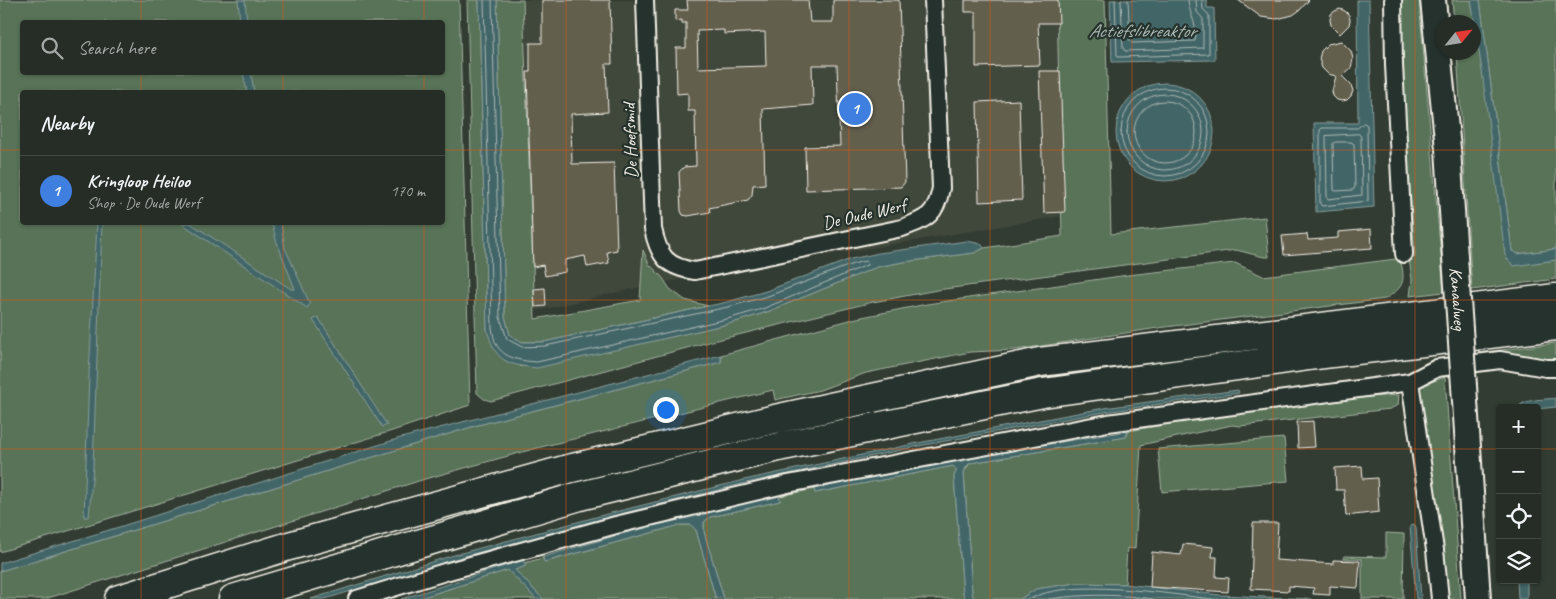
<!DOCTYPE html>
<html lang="en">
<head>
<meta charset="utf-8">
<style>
	body { margin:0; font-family:Caveat,sans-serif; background:#2e352e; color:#f1f3f6 }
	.controls { position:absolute; right:15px; bottom:15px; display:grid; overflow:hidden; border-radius:5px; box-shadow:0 1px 4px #0004 }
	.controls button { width:45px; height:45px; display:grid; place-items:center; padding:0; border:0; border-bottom:1px solid #424943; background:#262d26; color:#f1f3f6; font:25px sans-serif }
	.compass { position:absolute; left:1436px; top:15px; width:45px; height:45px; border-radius:50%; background:#262d26; box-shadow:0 1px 4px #0004; rotate:60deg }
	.you { position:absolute; left:665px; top:409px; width:18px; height:18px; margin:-12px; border:4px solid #fff; border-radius:50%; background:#1a73e8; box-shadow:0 0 0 8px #1a73e833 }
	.badge { display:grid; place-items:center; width:32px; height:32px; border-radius:50%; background:#d6ab8b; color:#fff; font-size:16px; font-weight:700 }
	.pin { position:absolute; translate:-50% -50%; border:2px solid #fff; box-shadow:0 1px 5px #0006 }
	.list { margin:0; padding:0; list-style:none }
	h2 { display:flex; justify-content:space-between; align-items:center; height:65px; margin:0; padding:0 20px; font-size:21px }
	h2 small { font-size:16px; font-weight:400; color:#a4a8a7 }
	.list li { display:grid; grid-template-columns:32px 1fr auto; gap:15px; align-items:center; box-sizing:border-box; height:70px; padding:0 20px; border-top:1px solid #424943 }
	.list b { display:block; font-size:19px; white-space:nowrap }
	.list p { margin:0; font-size:16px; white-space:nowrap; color:#a4a8a7 }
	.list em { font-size:16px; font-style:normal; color:#a4a8a7 }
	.icon { flex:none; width:28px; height:28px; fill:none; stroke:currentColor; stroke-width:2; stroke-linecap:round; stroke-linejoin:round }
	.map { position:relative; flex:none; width:1556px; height:599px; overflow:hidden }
	.search { position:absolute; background:#262d26; box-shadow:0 1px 4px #0004; left:20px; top:20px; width:425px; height:55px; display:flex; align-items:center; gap:12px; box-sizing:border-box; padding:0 18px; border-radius:5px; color:#a4a8a7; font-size:19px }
	.panel { position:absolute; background:#262d26; box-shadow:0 1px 4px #0004; left:20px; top:90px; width:425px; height:135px; border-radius:5px }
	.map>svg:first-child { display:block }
</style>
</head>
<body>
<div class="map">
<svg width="1556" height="599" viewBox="0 0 1556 599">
	<rect width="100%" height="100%" fill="#323c33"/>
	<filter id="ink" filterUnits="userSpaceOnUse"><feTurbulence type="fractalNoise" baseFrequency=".02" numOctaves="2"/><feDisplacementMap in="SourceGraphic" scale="10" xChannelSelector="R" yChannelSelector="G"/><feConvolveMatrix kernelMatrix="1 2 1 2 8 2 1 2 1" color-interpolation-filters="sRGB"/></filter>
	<g filter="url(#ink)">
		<!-- built -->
		<path fill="#41463b" d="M 522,0 L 1065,0 L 1075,214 L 654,284 L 511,317 L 528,159 Z"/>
		<!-- green -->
		<path fill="#587359" stroke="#a6b2a0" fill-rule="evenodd" d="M 0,0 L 459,0 L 470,405 L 392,431 L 0,552 ZM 22,22 L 442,22 L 442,72 L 22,72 ZM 22,92 L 442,92 L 442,222 L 22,222 Z
			M 467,0 L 479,0 L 487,329 L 520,366 L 537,367 L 732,323 L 767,312 L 877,267 L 903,262 L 974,253 L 984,248 L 1062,236 L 1057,0 L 1105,0 L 1111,234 L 1265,217 L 1269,257 L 1264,257 L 1236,250 L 937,290 L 873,302 L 705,343 L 491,401 L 484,399 L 477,393 Z
			M 497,0 L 523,0 L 535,319 L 640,300 L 643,250 L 649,264 L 662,277 L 670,289 L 685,300 L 708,306 L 544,342 L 522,342 L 510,335 L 505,317 Z
			M 1399,0 L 1419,0 L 1444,292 L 1410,296 L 1412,280 L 1409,258 L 1415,256 L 1404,112 Z
			M 1452,0 L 1471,0 L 1514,265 L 1556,260 L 1556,279 L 1472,290 L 1457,53 L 1474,52 L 1474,22 L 1454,22 Z
			M 1480,0 L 1556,0 L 1556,249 L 1518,254 L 1512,251 Z
			M 1396,259 L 1401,262 C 1406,284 1402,288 1385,299 L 1158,328 L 1015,350 L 970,352 L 866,373 L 820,390 L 775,400 L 773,390 L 537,448 L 425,479 L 45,599 L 0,599 L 0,571 L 478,425 L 721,362 L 721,355 L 857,318 L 927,304 L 1128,275 L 1235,263 L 1263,276 Z
			M 1556,343 L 1556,361 L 1477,353 Z
			M 1445,377 L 1461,599 L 1446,599 L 1420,386 Z
			M 1399,395 L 1398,405 L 1390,409 L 1240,426 L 1232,425 L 1141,445 L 1135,549 L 1127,548 L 1125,584 L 1077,583 L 1036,589 L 1020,599 L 974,599 L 972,593 L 964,472 L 970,463 L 1126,437 L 1128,431 L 1231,413 L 1327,400 Z
			M 1284,438 L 1288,481 L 1162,492 L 1158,449 Z
			M 953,466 L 957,470 L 954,476 L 963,593 L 965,599 L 724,599 L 704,532 L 704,522 L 710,517 L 780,501 L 779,496 L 815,489 L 815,493 Z
			M 680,525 L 691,525 L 696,530 L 716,599 L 543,599 L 515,570 L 525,566 L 524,563 L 543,558 L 545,562 Z
			M 1386,533 L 1404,534 L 1403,599 L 1362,599 L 1362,559 L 1344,559 L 1344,556 L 1386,557 Z
			M 508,570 L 536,599 L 417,599 Z"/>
		<!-- water -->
		<path fill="#436668" stroke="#8a9e9b" d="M 238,0 L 245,0 L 247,22 L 240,22 Z
			M 479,0 L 497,0 L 505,317 L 510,335 L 522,342 L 544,342 L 727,302 L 766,291 L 851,259 L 879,253 L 967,241 L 981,244 L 984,248 L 974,253 L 903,262 L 877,267 L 767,312 L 732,323 L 537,368 C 506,365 495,361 487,329 Z
			M 1110,0 L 1207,0 L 1207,8 L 1214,8 L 1215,60 L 1112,62 Z
			M 1357,0 L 1369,0 L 1374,207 L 1316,212 L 1314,123 L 1358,123 Z
			M 1471,0 L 1480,0 L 1512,251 L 1518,254 L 1556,249 L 1556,260 L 1514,266 L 1508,260 L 1505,255 L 1482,71 Z
			M 243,73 L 251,73 L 254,92 L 247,92 Z
			M1116 132a49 49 0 1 1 98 0a49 49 0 1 1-98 0Z
			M 97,223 L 102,223 L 93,467 L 89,517 L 84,517 L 89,374 Z
			M 181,223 L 190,223 L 291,289 L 295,289 L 276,240 L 272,223 L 281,223 L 285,248 L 310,304 L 307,308 Z
			M 318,317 L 381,416 L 387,425 L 382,427 L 313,320 Z
			M 721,355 L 721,362 L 478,425 L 0,571 L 0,563 L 119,527 L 397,439 Z
			M 1238,390 L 1239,393 L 1104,412 L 924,445 L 746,483 L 609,517 L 455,559 L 325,599 L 311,599 L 454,555 L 607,514 L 744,480 L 923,442 L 1104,408 Z
			M 1556,398 L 1556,407 L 1537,409 L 1517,408 C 1525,398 1544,400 1556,398 Z
			M 1128,431 L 1126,437 L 970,463 L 966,467 L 964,473 L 972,593 L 974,599 L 965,599 L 963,593 L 954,476 L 957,470 L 953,466 L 815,493 L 814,487 L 957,459 Z
			M 779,494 L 780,501 L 710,517 L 704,522 L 704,532 L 724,599 L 716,599 L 696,530 L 691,525 L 680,525 L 544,562 L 543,557 L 690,514 Z
			M 1414,524 L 1416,527 L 1421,599 L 1416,599 L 1410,526 Z
			M 523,560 L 526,566 L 515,570 L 543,599 L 536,599 L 508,570 L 417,599 L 401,599 Z
			M 1517,580 L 1527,580 L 1527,599 L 1518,599 Z
			M 1077,583 L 1125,584 L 1220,595 L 1311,599 L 1020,599 L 1036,589 Z"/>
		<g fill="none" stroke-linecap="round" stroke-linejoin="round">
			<!-- shore -->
			<path stroke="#adb9b5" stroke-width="1" d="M 484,0 L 492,328 C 493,333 494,340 496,344 C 504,359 522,361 537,362 L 731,318 L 765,308 L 867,265 L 867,263 L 865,261 L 853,264 L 768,296 L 728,307 L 545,346 L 522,347 L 507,339 L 500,317 L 492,0
				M 1115,0 L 1117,55 L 1119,57 L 1209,54 L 1209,15 L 1203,9 L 1202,0
				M 1121,0 L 1123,48 L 1125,51 L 1203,48 L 1203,19 L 1197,12 L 1196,0
				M 1128,0 L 1130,41 L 1132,43 L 1195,41 C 1199,25 1189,16 1188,0
				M1121 132a44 44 0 1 1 88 0a44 44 0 1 1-88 0Z
				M1127 132a38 38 0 1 1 76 0a38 38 0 1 1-76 0Z
				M1134 132a31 31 0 1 1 62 0a31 31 0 1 1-62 0Z
				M 1364,123 L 1367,125 L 1368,201 L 1322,206 L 1320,204 L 1320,130 L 1322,128 L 1357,128 Z
				M 1359,134 L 1361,137 L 1362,195 L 1328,199 L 1327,197 L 1326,136 Z
				M 1336,142 L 1351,142 L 1354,144 L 1355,187 L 1353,190 L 1336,191 L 1334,190 L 1333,144 Z
				M 1030,599 C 1068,577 1167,594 1212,599
				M 1049,599 C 1084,594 1118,594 1153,599"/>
		</g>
		<!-- building -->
		<path fill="#645e4d" stroke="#f4f1e8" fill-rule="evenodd" d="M 542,0 L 610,0 L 612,64 L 606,64 L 608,112 L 571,114 L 572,164 L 614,163 L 617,250 L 607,252 L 609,263 L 587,267 L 585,256 L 565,260 L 565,272 L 545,276 L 543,265 L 533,267 L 527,72 L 530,72 L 530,43 L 542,43 Z
			M 687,0 L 808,0 L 810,22 L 833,22 L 833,0 L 899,0 L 905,182 L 901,187 L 806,190 L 805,147 L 840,146 L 837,65 L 812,65 L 813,105 L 763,109 L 765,184 L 753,185 L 752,195 L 748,200 L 709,208 L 710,212 L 688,216 L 683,215 L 681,211 L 679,172 L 684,167 L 696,166 L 695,111 L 688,111 L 688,93 L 677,94 L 676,48 L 686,48 L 686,23 L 682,23 L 682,20 L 675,21 L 675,10 L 688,10 ZM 724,30 L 724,34 L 765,32 L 766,66 L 698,68 L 697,31 Z
			M 965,0 L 1058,0 L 1059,23 L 1038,23 L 1040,65 L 976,67 L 976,12 L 965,12 Z
			M 1238,0 L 1309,0 L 1300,10 L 1293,15 L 1277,19 L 1261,17 Z
			M 1340,9 L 1345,11 L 1349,15 L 1350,20 L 1349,25 L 1340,34 L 1331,25 L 1330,20 L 1331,14 L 1335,11 Z
			M 1341,41 L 1351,51 L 1353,59 L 1351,68 L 1342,76 L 1351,85 L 1353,91 L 1351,96 L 1347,100 L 1342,101 L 1337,100 L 1333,96 L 1332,91 L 1336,76 L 1328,74 L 1322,68 L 1319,59 L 1321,51 L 1328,44 Z
			M 1039,71 L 1060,71 L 1065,212 L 1044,213 Z
			M 1019,100 L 1022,200 L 979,202 L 977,102 Z
			M 1371,229 L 1372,248 L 1284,255 L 1282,236 L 1307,234 L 1308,240 L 1338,238 L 1338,232 Z
			M 545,288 L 546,306 L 535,307 L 534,289 Z
			M 1313,421 L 1315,447 L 1298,448 L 1297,422 Z
			M 1362,466 L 1363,479 L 1377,478 L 1379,512 L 1346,516 L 1344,490 L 1336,490 L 1335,468 Z
			M 1253,523 L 1278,523 L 1276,560 L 1333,564 L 1333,560 L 1360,561 L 1358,588 L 1330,586 L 1330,595 L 1313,594 L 1314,588 L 1289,586 L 1289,591 L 1251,589 Z
			M 1183,544 L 1213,547 L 1212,557 L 1217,557 L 1216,577 L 1229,578 L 1228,592 L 1150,587 L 1152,552 L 1181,555 Z"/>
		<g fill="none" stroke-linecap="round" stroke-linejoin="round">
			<defs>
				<path id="street" d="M 645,0 L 653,229 C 659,257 667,267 695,271 L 902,228 C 926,219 936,216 941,188 L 933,0
					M 1393,0 L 1394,65 L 1404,254
					M 1410,382 L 1435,550 L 1440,599
					M 357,599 L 445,572 L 616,525 L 788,484 L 1108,423 L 1410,382 L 1437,368 L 1500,360 L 1546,368 L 1556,368"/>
				<path id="secondary" d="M 1433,0 L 1448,149 L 1455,257
					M 1464,386 L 1478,599"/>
				<path id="highway" d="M 119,599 L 289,546 L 568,469 L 775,419 L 1040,362 L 1556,298
					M 233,599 L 580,496 L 783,446 L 1043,393 L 1309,356 L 1556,326"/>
			</defs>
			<!-- street casing -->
			<use href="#street" stroke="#f4f1e8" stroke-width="20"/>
			<!-- secondary casing -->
			<use href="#secondary" stroke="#f4f1e8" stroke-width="28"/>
			<!-- highway casing -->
			<use href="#highway" stroke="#f4f1e8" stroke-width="31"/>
			<!-- street -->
			<use href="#street" stroke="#26332d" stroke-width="16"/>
			<!-- secondary -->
			<use href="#secondary" stroke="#26332d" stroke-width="24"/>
			<!-- highway -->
			<use href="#highway" stroke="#26332d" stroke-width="28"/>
			<defs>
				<g id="secondary-bridge">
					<path id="s1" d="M 1455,257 L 1464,386"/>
				</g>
			</defs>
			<!-- secondary-bridge casing -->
			<use href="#secondary-bridge" stroke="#f4f1e8" stroke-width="28" stroke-linecap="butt"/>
			<!-- secondary-bridge -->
			<use href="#secondary-bridge" stroke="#26332d" stroke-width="24"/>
		</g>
	</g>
	<!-- grid -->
	<path fill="none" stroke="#e8590c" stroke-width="1" stroke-opacity="0.55" d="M 141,0 L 141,22M 283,0 L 283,22M 424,0 L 424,22M 566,0 L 566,599M 707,0 L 707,599M 849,0 L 849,599M 990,0 L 990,599M 1132,0 L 1132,599M 1273,0 L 1273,599M 1415,0 L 1415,599M 141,72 L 141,92M 283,72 L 283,92M 424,72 L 424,92M 0,150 L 22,150M 442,150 L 1556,150M 141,222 L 141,599M 283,222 L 283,599M 424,222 L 424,599M 0,300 L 1556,300M 0,449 L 1500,449M 1537,449 L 1556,449"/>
	<g text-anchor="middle" stroke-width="4.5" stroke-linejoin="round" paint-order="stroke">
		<!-- street labels -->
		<g font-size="18" fill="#f4f1e8" stroke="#26332d">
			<text transform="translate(630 141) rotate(-92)" y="6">De Hoefsmid</text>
			<text transform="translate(864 214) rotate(-13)" y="6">De Oude Werf</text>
			<text dy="6" stroke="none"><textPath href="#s1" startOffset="42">Kanaalweg</textPath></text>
		</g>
		<!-- water labels -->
		<g font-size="19" font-style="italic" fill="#adb9b5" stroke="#26332d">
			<text x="1142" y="37">Actiefslibreaktor</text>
		</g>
	</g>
</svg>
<div class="controls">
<button>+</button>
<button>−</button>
<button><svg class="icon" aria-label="locate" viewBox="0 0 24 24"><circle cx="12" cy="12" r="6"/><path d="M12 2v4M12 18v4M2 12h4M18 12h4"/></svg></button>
<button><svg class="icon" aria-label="layers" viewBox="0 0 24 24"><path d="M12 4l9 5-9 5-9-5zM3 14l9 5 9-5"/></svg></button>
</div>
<svg class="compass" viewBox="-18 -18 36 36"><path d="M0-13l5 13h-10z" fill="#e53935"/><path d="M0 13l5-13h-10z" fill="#a4a8a7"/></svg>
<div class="you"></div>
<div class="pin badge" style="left:855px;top:109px;background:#3f7fe0">1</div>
<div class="search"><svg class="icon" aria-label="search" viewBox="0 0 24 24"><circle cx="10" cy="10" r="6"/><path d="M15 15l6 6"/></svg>Search here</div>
<section class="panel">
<h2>Nearby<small></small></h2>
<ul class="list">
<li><span class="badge" style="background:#3f7fe0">1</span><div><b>Kringloop Heiloo</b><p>Shop · De Oude Werf</p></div><em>170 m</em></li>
</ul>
</section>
</div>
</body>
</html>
